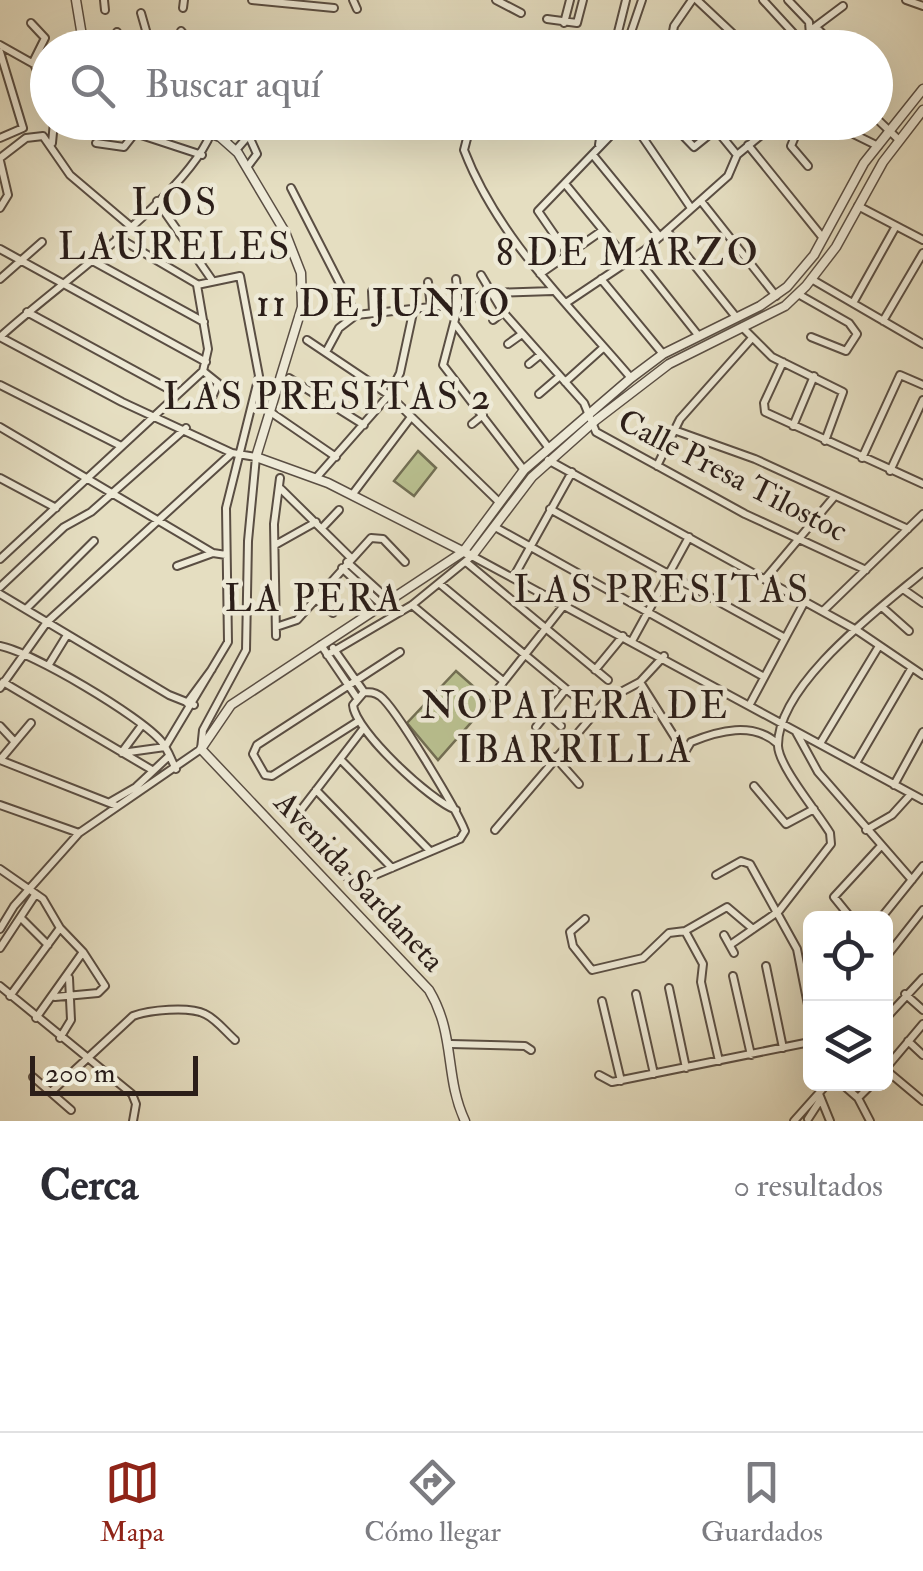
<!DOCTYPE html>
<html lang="es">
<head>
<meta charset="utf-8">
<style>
	body { margin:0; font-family:"IM FELL Double Pica",serif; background:#f7f7f7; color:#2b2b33 }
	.controls { position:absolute; right:30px; bottom:30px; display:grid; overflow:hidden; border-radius:15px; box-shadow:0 10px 40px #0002 }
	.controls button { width:90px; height:90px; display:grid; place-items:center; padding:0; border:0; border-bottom:2px solid #e1e1e2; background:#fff; color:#2b2b33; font:50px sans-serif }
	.scale { position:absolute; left:30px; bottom:25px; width:168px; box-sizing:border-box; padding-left:10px; border:5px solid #2b1e19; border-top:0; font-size:28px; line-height:35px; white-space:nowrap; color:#2b1e19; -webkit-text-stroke:8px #eeead7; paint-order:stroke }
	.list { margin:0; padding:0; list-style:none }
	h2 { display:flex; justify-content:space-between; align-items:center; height:130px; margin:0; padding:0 40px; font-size:42px }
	h2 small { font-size:32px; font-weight:400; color:#7c7c81 }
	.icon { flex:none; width:55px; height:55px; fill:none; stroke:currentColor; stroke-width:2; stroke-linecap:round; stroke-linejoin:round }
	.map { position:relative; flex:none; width:923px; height:1121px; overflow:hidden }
	.search { position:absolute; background:#fff; box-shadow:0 10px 40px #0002; left:30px; right:30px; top:30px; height:110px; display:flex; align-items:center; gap:25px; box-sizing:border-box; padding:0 35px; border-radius:55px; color:#7c7c81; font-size:38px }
	.sheet { height:310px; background:#fff }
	nav { display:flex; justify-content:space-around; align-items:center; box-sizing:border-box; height:140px; border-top:2px solid #e1e1e2; background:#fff; font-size:28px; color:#7c7c81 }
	nav a { display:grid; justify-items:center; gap:5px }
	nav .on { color:#8f2418 }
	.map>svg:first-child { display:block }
</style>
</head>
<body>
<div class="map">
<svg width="923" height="1121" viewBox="0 0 923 1121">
	<rect width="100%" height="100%" fill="#e5dec1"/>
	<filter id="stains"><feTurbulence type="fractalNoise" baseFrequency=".002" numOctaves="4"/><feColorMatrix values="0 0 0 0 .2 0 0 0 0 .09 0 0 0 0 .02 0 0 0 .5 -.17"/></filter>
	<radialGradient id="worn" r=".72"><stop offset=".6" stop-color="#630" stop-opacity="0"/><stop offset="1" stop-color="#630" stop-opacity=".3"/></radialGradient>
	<!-- garden -->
	<path fill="#b9c090" stroke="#726f54" stroke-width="2.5" d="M 418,451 L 436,468 L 414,496 L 394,481 Z
		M 456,671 L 490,701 L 438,760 L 407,723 Z"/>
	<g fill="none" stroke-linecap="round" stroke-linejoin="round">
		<defs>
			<path id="minor" d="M 104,0 L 105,10
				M 252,0 L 334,8
				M 353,0 L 357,9
				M 496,0 L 521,13
				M 697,0 L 748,48
				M 763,0 L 807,48
				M 788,0 L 809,22 L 811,48
				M 906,0 L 923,6
				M 183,8 L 184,0
				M 141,13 L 151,48
				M 547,19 L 577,23 L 583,0
				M 31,23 L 45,38 L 33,62 L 48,93
				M 564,23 L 570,0
				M 816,27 L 836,48
				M 811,30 L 843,6
				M 181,31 L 195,48
				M 117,32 L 117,48
				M 599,40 L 627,44 L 642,0
				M 615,44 L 626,0
				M 0,45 L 48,72
				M 670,48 L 674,26 L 692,0
				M 712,48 L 741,42
				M 0,52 L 23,128 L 0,138
				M 876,118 L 899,140
				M 120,122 L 135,133 L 202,155
				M 219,122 L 228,133
				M 406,122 L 420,132 L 454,122
				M 670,122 L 694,147 L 725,122
				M 710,122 L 737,155
				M 791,122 L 796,134 L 791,146 L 808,166
				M 829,122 L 878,146
				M 243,123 L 257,154 L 248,166
				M 635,126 L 691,208
				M 470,127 L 464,150 C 498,239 570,306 631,378
				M 227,142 L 228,133 L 243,123
				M 52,143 L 54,122
				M 96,143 L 124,147 L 135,133
				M 599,145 L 602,125
				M 748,145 L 823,238
				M 236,150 L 249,135
				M 593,155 L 660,237
				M 0,158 L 26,138 L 43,136 L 70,175 L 129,225
				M 0,161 L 8,195 L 0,208
				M 566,185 L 629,262
				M 291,188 L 356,315
				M 157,201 L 212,280
				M 701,201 L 776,296
				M 858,206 L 923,240
				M 667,231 L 736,317
				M 117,237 L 197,284
				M 0,249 L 206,362
				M 567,253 L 538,211 L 612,134 L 640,122
				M 636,257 L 698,335
				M 91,260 L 204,322
				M 540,274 L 603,230
				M 481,275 L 503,312 L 584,403 L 596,432 L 745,514 L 866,570
				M 0,279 L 42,242
				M 456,279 L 459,304 L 443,365 L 524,470
				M 601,279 L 663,354
				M 813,280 L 923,344
				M 428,282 L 431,307
				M 396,290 L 399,310
				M 372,291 L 373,312
				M 798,294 L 849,323 L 857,334 L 846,351 L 811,337
				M 566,303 L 645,250 L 728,176 L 737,155 L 777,122
				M 853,303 L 896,226
				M 27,312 L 176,393
				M 493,320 L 503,312
				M 883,321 L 923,253
				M 455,324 L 548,447
				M 742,327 L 772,357 L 843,392 L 825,441
				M 0,337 L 122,402 L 232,453 L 256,457 L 248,541 L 246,650 L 203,730 L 201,749 L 79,833 L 14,906 L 0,929
				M 0,337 C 55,286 185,198 211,133
				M 307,340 L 389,395 L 499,502
				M 508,344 L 522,334
				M 326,352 L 339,328 L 356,315 L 459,304 L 488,293 L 553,291
				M 783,362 L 764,403 L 765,412 L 923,484
				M 529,364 L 540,355
				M 203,371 L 218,383 L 211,400
				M 289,378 L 364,425
				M 565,382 L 604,347
				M 0,385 L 121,446
				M 539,394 L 560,376
				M 269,411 L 336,457
				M 472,424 L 483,415
				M 793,426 L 814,376
				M 0,427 L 213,553 L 226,555
				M 674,430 L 755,459 L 908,529
				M 862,458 L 900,375 L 923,385
				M 548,460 L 858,631 L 923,675
				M 657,466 L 680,419 L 752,338
				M 890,471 L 923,400
				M 0,478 L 56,508
				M 316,478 L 389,395 L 400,373 L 414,308
				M 281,489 L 351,558
				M 352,495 L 411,417
				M 550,509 L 785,638
				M 495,527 L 764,677
				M 322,528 L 339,510
				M 275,545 L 316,522
				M 0,559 L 203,371 L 208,349 L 197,285
				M 347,562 L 390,601
				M 466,562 L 608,680
				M 177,566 L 213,553
				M 342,568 L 383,606
				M 513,578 L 572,472
				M 765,579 L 834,497
				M 440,584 L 583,703
				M 0,587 L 64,527 L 91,512 L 186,428
				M 903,589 L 923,603
				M 0,594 L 169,695 L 194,705
				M 315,599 L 333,613
				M 412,605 L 503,681
				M 882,607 L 909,631
				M 26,609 L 94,541
				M 823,611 L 923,514
				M 276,627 L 297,620 L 371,538 L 383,539 L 405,562
				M 276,636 L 274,524 L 280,478
				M 632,641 L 689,537
				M 321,645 L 357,698
				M 0,646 C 32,652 140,716 161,741 C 168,749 171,760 176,769
				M 333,648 L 364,692
				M 327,655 L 412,605 L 472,556 L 923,800
				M 48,666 L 67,635
				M 595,670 L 623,636
				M 3,682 L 152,770
				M 640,682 L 684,752
				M 0,688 L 47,622 L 232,453
				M 497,690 L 565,604
				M 187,703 L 212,669
				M 750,704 L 805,601
				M 547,713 L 561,726
				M 357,722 L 272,776 L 265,775 L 253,754 L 257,745 L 400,652
				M 0,726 L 13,740
				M 536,727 L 566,689
				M 363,729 L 294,819 L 349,879 L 361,881 L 460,839 L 465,831 C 457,810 395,707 380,696 C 374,692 370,692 364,692 L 353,705 C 355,731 431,801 456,810
				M 796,732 L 818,772 L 912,880
				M 821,742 L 879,646
				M 122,752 L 142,725
				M 685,752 L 691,742 C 718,731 753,721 778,744
				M 122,753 L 165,747 L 228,642 L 226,508 L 259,376 L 240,276 L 197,285
				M 555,757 L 579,784
				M 0,760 L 117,806
				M 0,760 L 31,723
				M 341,760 L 430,851
				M 856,763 L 911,669
				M 894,785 L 923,732
				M 754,786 L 786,824 L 814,809
				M 316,790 L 392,868
				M 110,802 L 136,787 L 169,756
				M 0,805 L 79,833
				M 495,830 L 606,700 L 640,682 L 664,656
				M 866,830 L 892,815 L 911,794
				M 0,869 L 43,899 L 60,928 L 83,952 L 36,1018
				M 716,875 L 741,861 L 750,864 L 797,949 L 810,1015
				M 851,918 L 834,897 L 880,847
				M 881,918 L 923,866
				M 22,919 L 48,945
				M 585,919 L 570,932 L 573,946 L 592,970 L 643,958 L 669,933 L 685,931
				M 724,935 L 734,953
				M 730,945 L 779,911 L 831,844 L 830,833 C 818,813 779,767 778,746 C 777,685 879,609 923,572
				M 0,948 L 35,895
				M 886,957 L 923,910
				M 766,966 L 783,1048
				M 733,976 L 751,1055
				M 0,986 L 132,1094 L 136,1104 L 133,1121
				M 669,988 L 686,1068
				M 636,994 L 654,1074
				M 905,994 L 923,1010
				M 10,996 L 60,928
				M 55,997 L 98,993 L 105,986 L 83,952
				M 602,1001 L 621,1081
				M 886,1018 L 923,978
				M 60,1038 L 71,1020 L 69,978
				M 908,1041 L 923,1055
				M 451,1044 L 525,1046 L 531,1050
				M 719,1061 L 701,982 L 703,964 L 685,931 L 727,907 L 753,929
				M 886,1068 L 923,1024
				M 886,1070 L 923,1101
				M 599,1075 L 612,1082 L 810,1042
				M 33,1077 L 71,1110
				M 842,1084 L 858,1098 L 870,1121
				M 51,1092 L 133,1016 C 149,1010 189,1006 205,1014 C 216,1019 226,1032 235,1040
				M 819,1094 L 830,1121
				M 858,1098 L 872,1084
				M 808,1119 L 821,1099
				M 794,1121 L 827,1084"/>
			<path id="tertiary" d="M 76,0 L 84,48
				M 181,122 L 220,137 L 238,153 L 285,232 L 301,273 L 302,307 L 256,457 L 328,483 L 472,556 L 532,477 L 596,420 L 669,364 L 785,306 L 806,286 L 836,247 L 883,162 L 923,110
				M 465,1121 C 444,1076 456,1035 429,990 L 201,749 L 231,705 L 463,552 L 524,470 L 631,378 L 663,354 L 760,306 L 787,287 L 814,255 L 864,163 L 923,89"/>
		</defs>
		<!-- minor casing -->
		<use href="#minor" stroke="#5a4e43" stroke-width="10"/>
		<!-- tertiary casing -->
		<use href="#tertiary" stroke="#5a4e43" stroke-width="11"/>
		<!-- minor -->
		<use href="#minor" stroke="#eeead7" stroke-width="6"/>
		<!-- tertiary -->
		<use href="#tertiary" stroke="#eeead7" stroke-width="8"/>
	</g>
	<g text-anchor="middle" stroke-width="9" stroke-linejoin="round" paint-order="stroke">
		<!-- street labels -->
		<g font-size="32" fill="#2b1e19" stroke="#eeead7">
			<text transform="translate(733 475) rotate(27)" y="11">Calle Presa Tilostoc</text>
			<text transform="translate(360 881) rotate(47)" y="11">Avenida Sardaneta</text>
		</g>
		<!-- quarter labels -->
		<g font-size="38" letter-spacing="2.5" fill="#2b1e19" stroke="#eeead7">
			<text x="175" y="215">LOS<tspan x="175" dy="44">LAURELES</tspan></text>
			<text x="628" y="265">8 DE MARZO</text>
			<text x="384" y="316">11 DE JUNIO</text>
			<text x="328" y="409">LAS PRESITAS 2</text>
			<text x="662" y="602">LAS PRESITAS</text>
			<text x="314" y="611">LA PERA</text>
			<text x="575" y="718">NOPALERA DE<tspan x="575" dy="44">IBARRILLA</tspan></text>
		</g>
	</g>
	<rect width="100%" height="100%" filter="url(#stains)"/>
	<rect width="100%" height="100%" fill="url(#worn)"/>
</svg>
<div class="controls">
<button><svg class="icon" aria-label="locate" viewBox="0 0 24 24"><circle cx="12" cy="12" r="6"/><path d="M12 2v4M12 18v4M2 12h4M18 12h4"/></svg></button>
<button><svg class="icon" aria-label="layers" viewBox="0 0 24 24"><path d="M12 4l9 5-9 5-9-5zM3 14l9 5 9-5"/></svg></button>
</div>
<div class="scale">200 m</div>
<div class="search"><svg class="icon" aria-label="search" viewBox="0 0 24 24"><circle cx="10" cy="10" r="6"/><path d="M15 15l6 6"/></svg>Buscar aquí</div>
</div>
<section class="sheet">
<h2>Cerca<small>0 resultados</small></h2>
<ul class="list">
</ul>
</section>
<nav>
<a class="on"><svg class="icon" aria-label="map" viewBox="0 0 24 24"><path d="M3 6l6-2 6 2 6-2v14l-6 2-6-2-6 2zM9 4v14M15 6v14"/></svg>Mapa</a>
<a><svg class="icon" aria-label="directions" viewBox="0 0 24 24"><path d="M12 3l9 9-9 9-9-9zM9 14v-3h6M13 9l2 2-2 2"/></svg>Cómo llegar</a>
<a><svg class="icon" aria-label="saved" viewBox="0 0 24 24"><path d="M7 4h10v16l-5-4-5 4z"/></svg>Guardados</a>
</nav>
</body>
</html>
